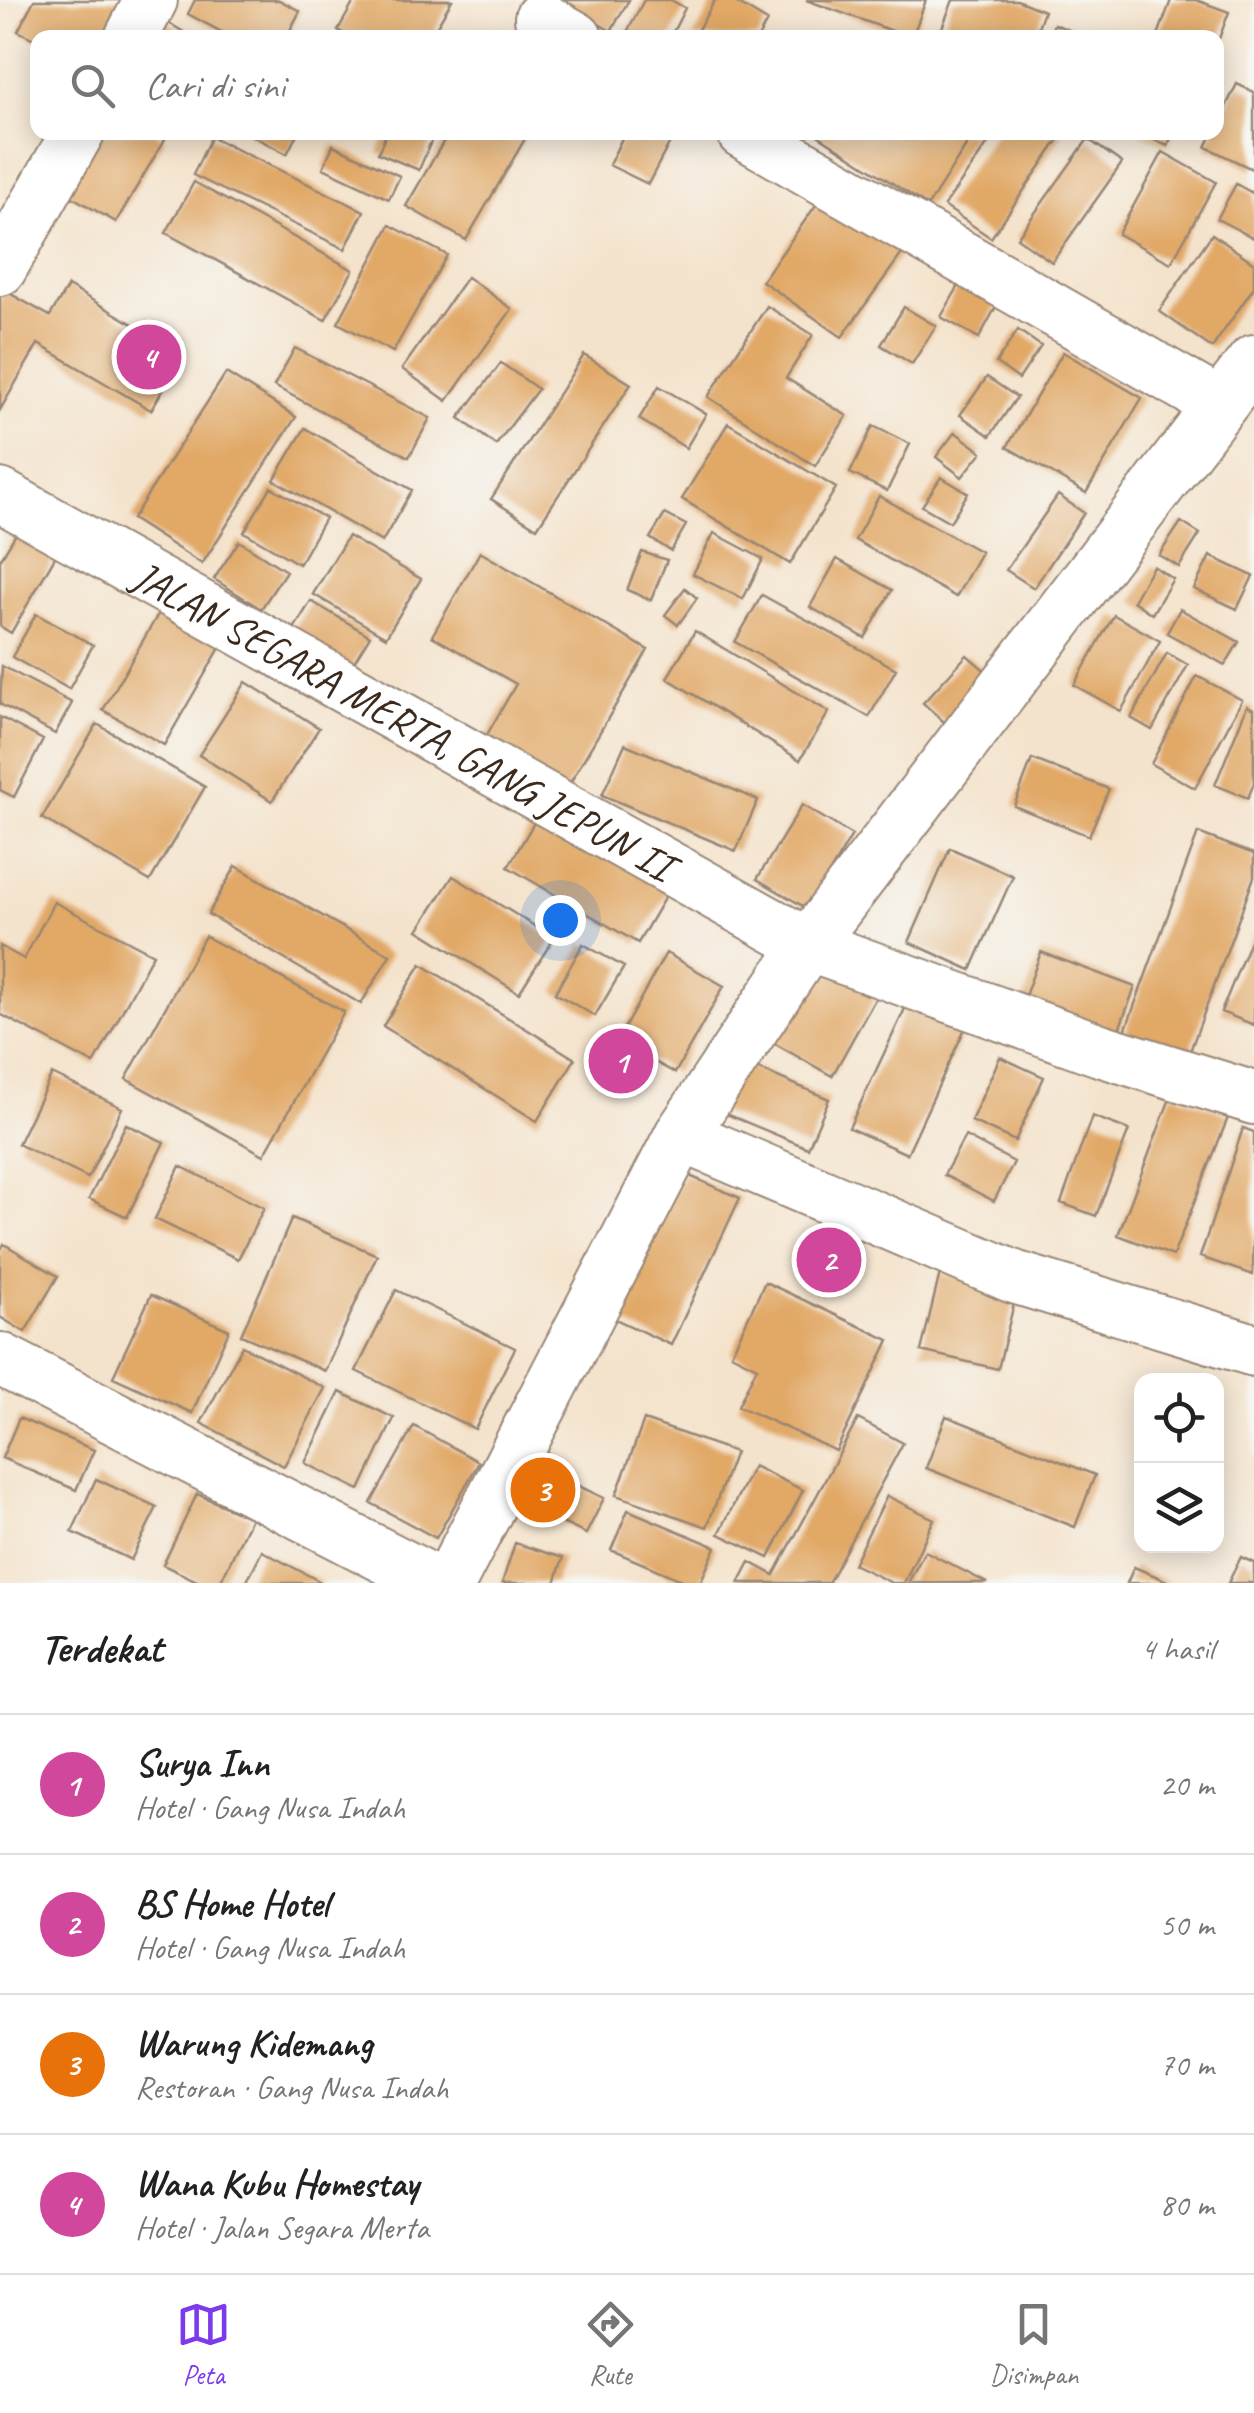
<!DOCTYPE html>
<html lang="id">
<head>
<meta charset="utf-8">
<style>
	body { margin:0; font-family:Caveat,sans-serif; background:#f2f2f2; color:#222 }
	.controls { position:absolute; right:30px; bottom:30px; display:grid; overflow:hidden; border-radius:20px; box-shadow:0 5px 25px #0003 }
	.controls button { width:90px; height:90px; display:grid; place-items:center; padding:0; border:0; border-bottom:2px solid #e0e0e0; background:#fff; color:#222; font:50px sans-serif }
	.you { position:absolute; left:560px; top:920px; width:35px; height:35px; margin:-25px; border:8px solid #fff; border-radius:50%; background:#1a73e8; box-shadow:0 0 0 15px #1a73e833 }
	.badge { display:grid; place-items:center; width:65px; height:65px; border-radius:50%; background:#7c3aed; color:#fff; font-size:32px; font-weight:700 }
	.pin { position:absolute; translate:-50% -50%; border:5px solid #fff; box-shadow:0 2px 10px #0006 }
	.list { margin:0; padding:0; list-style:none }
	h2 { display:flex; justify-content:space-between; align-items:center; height:130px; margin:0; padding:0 40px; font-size:42px }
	h2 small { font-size:32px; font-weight:400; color:#767676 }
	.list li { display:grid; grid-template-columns:65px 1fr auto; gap:30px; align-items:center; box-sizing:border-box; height:140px; padding:0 40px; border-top:2px solid #e0e0e0 }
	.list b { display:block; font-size:38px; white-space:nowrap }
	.list p { margin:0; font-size:32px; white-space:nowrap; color:#767676 }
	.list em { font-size:32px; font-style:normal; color:#767676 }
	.icon { flex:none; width:55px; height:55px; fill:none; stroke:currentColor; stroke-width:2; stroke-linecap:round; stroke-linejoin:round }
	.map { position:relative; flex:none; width:1254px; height:1583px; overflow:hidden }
	.search { position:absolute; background:#fff; box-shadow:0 5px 25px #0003; left:30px; right:30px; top:30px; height:110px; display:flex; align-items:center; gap:25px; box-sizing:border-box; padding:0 35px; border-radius:20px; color:#767676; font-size:38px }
	.sheet { height:690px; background:#fff }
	nav { display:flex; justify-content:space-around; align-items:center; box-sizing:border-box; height:140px; border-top:2px solid #e0e0e0; background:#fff; font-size:28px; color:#767676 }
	nav a { display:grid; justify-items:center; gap:5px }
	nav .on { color:#7c3aed }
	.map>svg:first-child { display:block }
</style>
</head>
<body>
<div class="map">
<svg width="1254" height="1583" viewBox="0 0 1254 1583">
	<rect width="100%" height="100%" fill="#f6f6f2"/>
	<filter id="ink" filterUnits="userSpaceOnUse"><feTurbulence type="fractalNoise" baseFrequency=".01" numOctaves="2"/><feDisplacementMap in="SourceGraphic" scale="20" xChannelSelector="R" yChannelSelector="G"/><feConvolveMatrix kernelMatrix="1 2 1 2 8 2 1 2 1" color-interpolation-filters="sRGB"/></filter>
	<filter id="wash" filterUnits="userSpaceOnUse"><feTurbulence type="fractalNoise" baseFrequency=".0048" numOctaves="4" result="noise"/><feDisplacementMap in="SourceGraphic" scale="40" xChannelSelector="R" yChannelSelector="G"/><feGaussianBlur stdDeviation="2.25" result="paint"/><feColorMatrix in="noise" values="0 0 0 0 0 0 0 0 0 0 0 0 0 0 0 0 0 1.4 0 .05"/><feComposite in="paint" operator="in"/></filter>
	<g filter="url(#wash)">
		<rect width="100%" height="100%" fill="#f4e3cc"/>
		<g id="blocks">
			<!-- building -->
			<path fill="#e1a866" d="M 34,0 L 124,0 L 105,38 L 38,41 L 18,31 Z
				M 195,0 L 279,0 L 300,11 L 286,38 L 233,38 L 188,14 Z
				M 355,0 L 452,0 L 430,38 L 351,38 L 338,30 Z
				M 557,0 L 629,0 L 611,31 Z
				M 644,0 L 671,0 L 685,8 L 670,38 L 624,38 Z
				M 715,0 L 732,0 L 767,21 L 758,38 L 693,38 Z
				M 806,0 L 926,0 L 912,38 Z
				M 953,0 L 1017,0 L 1044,11 L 1034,38 L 938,38 Z
				M 1171,0 L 1196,0 L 1229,12 L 1217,44 L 1216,38 L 1157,38 Z
				M 155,15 L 194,38 L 142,38 Z
				M 1054,24 L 1087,37 L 1087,38 L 1048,38 Z
				M 1237,84 L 1254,92 L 1254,170 L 1206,147 Z
				M 94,132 L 155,132 L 165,139 L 116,222 L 60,190 Z
				M 245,132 L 298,132 L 287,154 Z
				M 387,132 L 435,132 L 419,170 L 378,153 Z
				M 449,132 L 529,132 L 466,240 L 406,206 Z
				M 625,132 L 662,132 L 672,138 L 648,184 L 609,165 Z
				M 813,132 L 968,132 L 973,135 L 928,206 Z
				M 996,132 L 1064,132 L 991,238 L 944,206 Z
				M 1136,132 L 1173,132 L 1168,146 Z
				M 211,137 L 364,211 L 345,249 L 193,175 Z
				M 1088,139 L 1122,163 L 1052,262 L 1017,238 Z
				M 333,145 L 400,176 L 389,199 L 323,168 Z
				M 1163,152 L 1216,182 L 1171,263 L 1118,234 Z
				M 194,182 L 353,270 L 325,320 L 166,233 Z
				M 1236,184 L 1254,194 L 1254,238 L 1217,219 Z
				M 826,191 L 906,248 L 842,337 L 762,281 Z
				M 390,225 L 447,255 L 393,352 L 338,323 Z
				M 1212,234 L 1254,263 L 1254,287 L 1212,348 L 1159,311 Z
				M 467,277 L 512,309 L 447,401 L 402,369 Z
				M 961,282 L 998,303 L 979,338 L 941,317 Z
				M 68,286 L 184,354 L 151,410 L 38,344 L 0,410 L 0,288 L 50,316 Z
				M 767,306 L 813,335 L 786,378 L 847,416 L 815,466 L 708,397 Z
				M 904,307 L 936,326 L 912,364 L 881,345 Z
				M 1018,330 L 1041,346 L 1019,379 L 996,363 Z
				M 295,348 L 430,418 L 409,457 L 274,386 Z
				M 1063,352 L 1142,398 L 1086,493 L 1007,447 Z
				M 584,355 L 631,384 L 537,528 L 491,499 Z
				M 501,363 L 538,389 L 496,445 L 459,418 Z
				M 226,373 L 296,417 L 202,564 L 132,519 Z
				M 987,377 L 1017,397 L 990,436 L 960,415 Z
				M 659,386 L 706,414 L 686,448 L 639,419 Z
				M 728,423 L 836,488 L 790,564 L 682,499 Z
				M 873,426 L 910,444 L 887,491 L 850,473 Z
				M 305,428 L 412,490 L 382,542 L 274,480 Z
				M 955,432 L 982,452 L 962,477 L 936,457 Z
				M 941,477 L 968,493 L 950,522 L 922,506 Z
				M 271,487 L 325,518 L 299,564 L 244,532 Z
				M 1058,495 L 1084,513 L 1034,588 L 1006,570 Z
				M 879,496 L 981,552 L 956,597 L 855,540 Z
				M 665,514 L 686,525 L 671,551 L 650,538 Z
				M 1181,522 L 1200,534 L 1179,567 L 1159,555 Z
				M 20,527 L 59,550 L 11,633 L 0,626 L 0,560 Z
				M 714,533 L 763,559 L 743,599 L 693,574 Z
				M 348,536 L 421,579 L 386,637 L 313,594 Z
				M 239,541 L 286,571 L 261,609 L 214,579 Z
				M 480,552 L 648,650 L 563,795 L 480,747 L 516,684 L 432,636 Z
				M 642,552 L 667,560 L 651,600 L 627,590 Z
				M 1210,556 L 1253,576 L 1237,609 L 1194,589 Z
				M 837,559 L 892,590 L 865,638 L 810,607 Z
				M 1153,566 L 1173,579 L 1152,614 L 1133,601 Z
				M 685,588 L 697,598 L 678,625 L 665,615 Z
				M 762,595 L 896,669 L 869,717 L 735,642 Z
				M 311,601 L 370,636 L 346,675 L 287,640 Z
				M 164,604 L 225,639 L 164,745 L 103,710 Z
				M 1180,609 L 1239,642 L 1225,665 L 1167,633 Z
				M 36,614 L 93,645 L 69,689 L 12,657 Z
				M 1114,615 L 1160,641 L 1121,711 L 1074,685 Z
				M 695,631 L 829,712 L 800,760 L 667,678 Z
				M 1167,653 L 1188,665 L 1152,730 L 1131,718 Z
				M 967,655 L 989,674 L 945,723 L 923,703 Z
				M 2,666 L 72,703 L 55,734 L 0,704 Z
				M 1197,676 L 1242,700 L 1195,788 L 1151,764 Z
				M 246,682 L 319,728 L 272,801 L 199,755 Z
				M 1247,706 L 1254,709 L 1254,783 L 1248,798 L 1215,785 Z
				M 0,717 L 43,740 L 14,797 L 0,790 Z
				M 97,724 L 205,787 L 150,881 L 42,818 Z
				M 625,744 L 758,800 L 736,851 L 602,795 Z
				M 1032,759 L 1109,789 L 1089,836 L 1014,806 Z
				M 802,805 L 852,835 L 808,909 L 757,879 Z
				M 539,814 L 669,890 L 638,943 L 508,867 Z
				M 1198,833 L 1254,854 L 1254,877 L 1185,1065 L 1121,1042 Z
				M 950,848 L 1013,876 L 971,970 L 909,942 Z
				M 236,866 L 390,955 L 361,1004 L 208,914 Z
				M 453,876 L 554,938 L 519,993 L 418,930 Z
				M 54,902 L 153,954 L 94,1064 L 0,1014 L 0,946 L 24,959 Z
				M 1254,931 L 1254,1025 L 1221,1012 Z
				M 205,936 L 344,1012 L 264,1155 L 126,1079 Z
				M 583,944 L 624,967 L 595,1016 L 555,993 Z
				M 823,952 L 883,985 L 832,1076 L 772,1042 Z
				M 1041,952 L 1135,987 L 1115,1040 L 1022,1004 Z
				M 666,953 L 724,986 L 675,1073 L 617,1041 Z
				M 421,964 L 575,1059 L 537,1121 L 383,1026 Z
				M 910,998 L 967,1024 L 907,1154 L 849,1128 Z
				M 1000,1057 L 1044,1077 L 1015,1141 L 971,1121 Z
				M 733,1058 L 829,1099 L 808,1148 L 712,1108 Z
				M 52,1074 L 122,1108 L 88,1178 L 18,1144 Z
				M 1172,1093 L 1229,1115 L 1173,1256 L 1118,1235 Z
				M 1092,1116 L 1129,1130 L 1096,1216 L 1061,1203 Z
				M 126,1124 L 164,1142 L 127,1217 L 89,1199 Z
				M 1243,1128 L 1254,1132 L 1253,1275 L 1200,1257 Z
				M 965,1136 L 1014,1162 L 994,1201 L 944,1175 Z
				M 180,1166 L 264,1208 L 238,1259 L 155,1219 Z
				M 683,1173 L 740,1198 L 671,1345 L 615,1319 Z
				M 292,1218 L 377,1255 L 325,1371 L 241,1335 Z
				M 4,1244 L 58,1276 L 25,1332 L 0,1317 L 0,1251 Z
				M 940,1273 L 1017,1291 L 998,1369 L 921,1351 Z
				M 765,1282 L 889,1340 L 836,1451 L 738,1406 L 757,1367 L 731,1354 Z
				M 396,1290 L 515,1348 L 475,1429 L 356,1371 Z
				M 151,1295 L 229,1330 L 192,1413 L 113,1377 Z
				M 242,1346 L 325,1388 L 284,1466 L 201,1423 Z
				M 340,1392 L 394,1418 L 360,1490 L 305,1463 Z
				M 946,1416 L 1095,1475 L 1075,1527 L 926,1468 Z
				M 19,1418 L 94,1450 L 76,1490 L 2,1458 Z
				M 858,1419 L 903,1443 L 828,1583 L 739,1583 L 750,1562 L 774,1575 Z
				M 644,1420 L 735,1452 L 707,1527 L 616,1495 Z
				M 414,1426 L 479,1462 L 436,1538 L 371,1503 Z
				M 535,1465 L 604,1498 L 586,1534 L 517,1502 Z
				M 753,1466 L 803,1490 L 769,1558 L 719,1534 Z
				M 96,1479 L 157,1507 L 131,1560 L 72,1532 Z
				M 197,1494 L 251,1518 L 220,1583 L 201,1583 L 163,1565 Z
				M 887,1496 L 934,1519 L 904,1583 L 892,1583 L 853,1564 Z
				M 628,1510 L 716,1547 L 700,1583 L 688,1583 L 611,1550 Z
				M 515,1543 L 563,1558 L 555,1583 L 502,1583 Z
				M 262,1551 L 323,1583 L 246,1583 Z
				M 925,1551 L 987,1583 L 908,1583 Z
				M 1241,1557 L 1254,1563 L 1254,1583 L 1228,1583 Z
				M 1134,1567 L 1172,1583 L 1127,1583 Z"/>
		</g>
	</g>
	<g filter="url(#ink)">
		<use href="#blocks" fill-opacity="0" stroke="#988675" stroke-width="2.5"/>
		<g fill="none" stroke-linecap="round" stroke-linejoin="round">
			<defs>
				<g id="street">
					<path d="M 541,18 L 576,38"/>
					<path d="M 131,38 L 151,0"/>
					<path d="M 743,132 L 1220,405"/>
					<path d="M 0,269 L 78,132"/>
					<path id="s1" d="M 0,495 L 808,945 L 1254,361"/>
					<path d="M 681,1135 L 1014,1277 L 1254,1350"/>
					<path d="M 0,1359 L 436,1583"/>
					<path d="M 449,1583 L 681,1135 L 808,945 L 1100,1050 L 1254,1098"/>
				</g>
			</defs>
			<!-- street casing -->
			<use href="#street" stroke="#988675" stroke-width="56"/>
			<!-- street -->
			<use href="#street" stroke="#fff" stroke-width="52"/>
		</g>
	</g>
	<g text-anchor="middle" stroke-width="9" stroke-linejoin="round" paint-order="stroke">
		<!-- street labels -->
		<g font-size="42" fill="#3b2a1e" stroke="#f6f6f2">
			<text dy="15" stroke="none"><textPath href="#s1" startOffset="462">JALAN SEGARA MERTA, GANG JEPUN II</textPath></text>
		</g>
	</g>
</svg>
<div class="controls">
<button><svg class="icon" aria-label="locate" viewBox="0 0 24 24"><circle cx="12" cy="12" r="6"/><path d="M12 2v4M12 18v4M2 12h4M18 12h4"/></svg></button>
<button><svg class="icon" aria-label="layers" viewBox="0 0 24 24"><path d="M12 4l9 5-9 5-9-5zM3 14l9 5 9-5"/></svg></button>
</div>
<div class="you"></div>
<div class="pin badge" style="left:621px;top:1061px;background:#d1479c">1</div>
<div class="pin badge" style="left:829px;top:1260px;background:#d1479c">2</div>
<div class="pin badge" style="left:543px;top:1490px;background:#e8710a">3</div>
<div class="pin badge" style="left:149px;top:357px;background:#d1479c">4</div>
<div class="search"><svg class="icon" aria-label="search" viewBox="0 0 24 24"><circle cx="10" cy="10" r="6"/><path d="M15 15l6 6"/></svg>Cari di sini</div>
</div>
<section class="sheet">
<h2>Terdekat<small>4 hasil</small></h2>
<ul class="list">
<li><span class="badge" style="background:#d1479c">1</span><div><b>Surya Inn</b><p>Hotel · Gang Nusa Indah</p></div><em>20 m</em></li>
<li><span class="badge" style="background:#d1479c">2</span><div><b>BS Home Hotel</b><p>Hotel · Gang Nusa Indah</p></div><em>50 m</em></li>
<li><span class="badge" style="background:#e8710a">3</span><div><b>Warung Kidemang</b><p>Restoran · Gang Nusa Indah</p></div><em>70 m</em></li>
<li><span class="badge" style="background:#d1479c">4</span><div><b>Wana Kubu Homestay</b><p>Hotel · Jalan Segara Merta</p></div><em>80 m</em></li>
</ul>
</section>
<nav>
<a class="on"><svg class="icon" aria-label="map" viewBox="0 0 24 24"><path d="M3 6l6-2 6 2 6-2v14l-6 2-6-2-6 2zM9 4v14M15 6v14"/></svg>Peta</a>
<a><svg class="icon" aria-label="directions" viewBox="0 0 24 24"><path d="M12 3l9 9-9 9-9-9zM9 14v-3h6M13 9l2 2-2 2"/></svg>Rute</a>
<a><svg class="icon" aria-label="saved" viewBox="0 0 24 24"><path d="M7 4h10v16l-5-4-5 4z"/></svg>Disimpan</a>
</nav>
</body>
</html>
